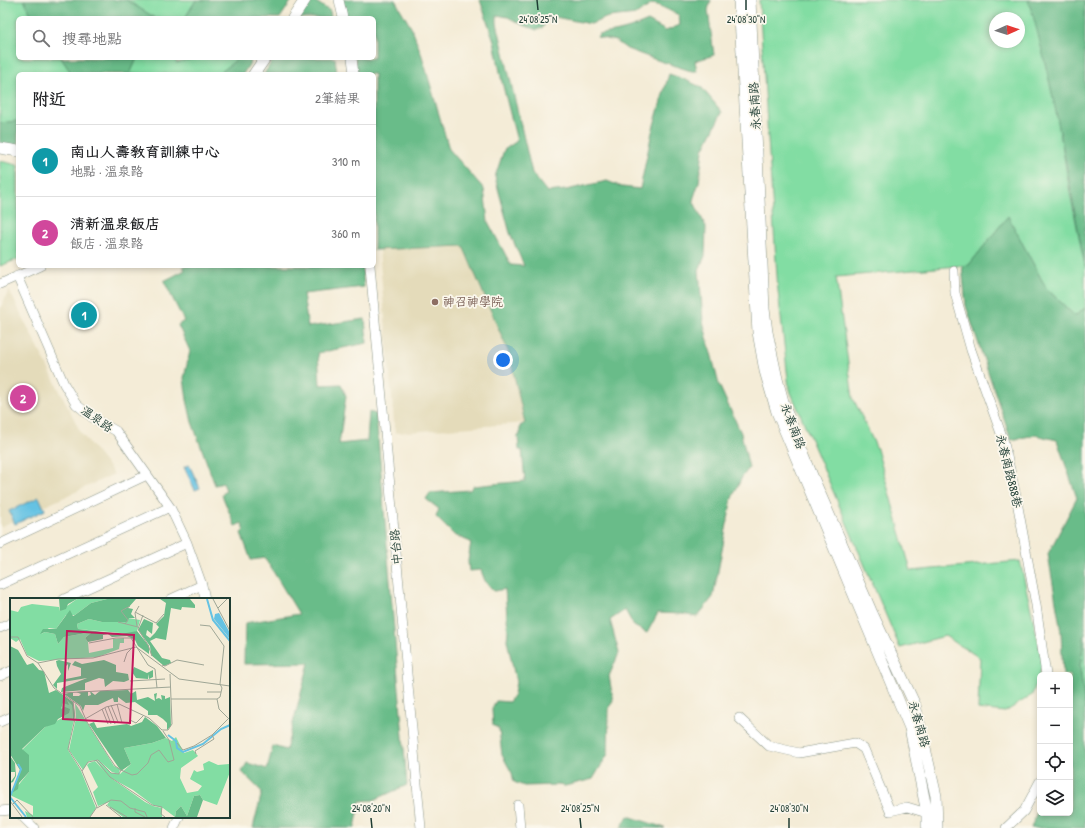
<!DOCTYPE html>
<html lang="zh-TW">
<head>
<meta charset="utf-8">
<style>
	body { margin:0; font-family:"Patrick Hand","LXGW WenKai TC",sans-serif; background:#f6f6f6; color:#202124 }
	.controls { position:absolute; right:12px; bottom:12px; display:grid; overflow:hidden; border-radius:6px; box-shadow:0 2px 6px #0003 }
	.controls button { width:36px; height:36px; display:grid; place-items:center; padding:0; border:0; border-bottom:1px solid #e0e0e0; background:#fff; color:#202124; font:20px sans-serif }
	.compass { position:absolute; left:989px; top:12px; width:36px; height:36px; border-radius:50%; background:#fff; box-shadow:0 2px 6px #0003; rotate:87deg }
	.you { position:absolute; left:503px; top:360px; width:14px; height:14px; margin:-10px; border:3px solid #fff; border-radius:50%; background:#1a73e8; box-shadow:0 0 0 6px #1a73e833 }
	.badge { display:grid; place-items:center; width:26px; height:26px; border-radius:50%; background:#d93025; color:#fff; font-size:13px; font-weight:700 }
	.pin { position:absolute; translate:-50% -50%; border:2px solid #fff; box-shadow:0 1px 4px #0006 }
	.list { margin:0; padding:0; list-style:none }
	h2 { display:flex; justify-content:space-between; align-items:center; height:52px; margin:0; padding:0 16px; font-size:17px }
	h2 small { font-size:13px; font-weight:400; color:#757577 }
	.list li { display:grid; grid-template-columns:26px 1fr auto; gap:12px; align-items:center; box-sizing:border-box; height:72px; padding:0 16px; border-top:1px solid #e0e0e0 }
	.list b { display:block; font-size:15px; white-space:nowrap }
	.list p { margin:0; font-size:13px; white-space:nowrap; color:#757577 }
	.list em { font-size:13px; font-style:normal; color:#757577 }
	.icon { flex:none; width:22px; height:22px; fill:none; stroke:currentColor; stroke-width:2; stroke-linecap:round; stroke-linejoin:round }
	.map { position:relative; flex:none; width:1085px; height:828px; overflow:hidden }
	.search { position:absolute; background:#fff; box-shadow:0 2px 6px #0003; left:16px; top:16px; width:360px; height:44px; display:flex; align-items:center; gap:10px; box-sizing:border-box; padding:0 14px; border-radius:6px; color:#757577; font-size:15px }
	.panel { position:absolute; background:#fff; box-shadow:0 2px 6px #0003; left:16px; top:72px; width:360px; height:196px; border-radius:6px }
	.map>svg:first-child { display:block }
</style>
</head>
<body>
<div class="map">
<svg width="1085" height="828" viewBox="0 0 1085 828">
	<rect width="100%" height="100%" fill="#fbf7ec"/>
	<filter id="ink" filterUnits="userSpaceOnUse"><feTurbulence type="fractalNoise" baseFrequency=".025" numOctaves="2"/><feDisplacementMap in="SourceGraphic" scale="8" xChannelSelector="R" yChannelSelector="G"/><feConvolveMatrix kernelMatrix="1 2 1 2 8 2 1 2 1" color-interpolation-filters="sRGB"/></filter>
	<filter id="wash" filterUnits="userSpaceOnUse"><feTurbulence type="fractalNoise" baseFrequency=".012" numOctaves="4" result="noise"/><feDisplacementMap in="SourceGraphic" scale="16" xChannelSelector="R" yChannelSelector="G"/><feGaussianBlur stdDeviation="0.9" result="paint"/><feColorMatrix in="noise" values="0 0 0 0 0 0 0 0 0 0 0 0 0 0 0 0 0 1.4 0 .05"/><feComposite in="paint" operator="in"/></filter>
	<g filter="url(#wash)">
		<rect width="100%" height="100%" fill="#f4ecd7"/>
		<!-- built -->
		<path fill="#e4dbba" d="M 463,246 L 509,353 L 525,423 L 395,433 L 379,250 Z
			M 9,290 L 81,433 L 114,474 L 0,527 L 0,309 Z"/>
		<!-- green -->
		<path fill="#82dda3" stroke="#508d6c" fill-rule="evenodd" d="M 0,0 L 24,0 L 33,18 L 18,18 L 18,58 L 61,58 L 72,74 L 18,74 L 18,121 L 0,123 Z
			M 126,0 L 196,0 L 185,18 L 153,18 L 153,17 Z
			M 759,0 L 1028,0 L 1035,19 L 1057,114 L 1070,193 L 1085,266 L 1085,308 L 1075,316 L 1046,288 L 1008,216 L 969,265 L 836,277 L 853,398 L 877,449 L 911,571 L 1020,561 L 1043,663 L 1032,695 L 1005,712 L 978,709 L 980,658 L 945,636 L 900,648 L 789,388 L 778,291 ZM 995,18 L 1019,18 L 1019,42 L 995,42 Z
			M 137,58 L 176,58 L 176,63 L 197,58 L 238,58 L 219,74 L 130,74 Z
			M 0,161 L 18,165 L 18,259 L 0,266 Z
			M 1085,633 L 1085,710 L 1080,666 Z"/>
		<!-- forest -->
		<path fill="#69bc89" stroke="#447c5e" d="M 24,0 L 126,0 L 154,17 L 153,18 L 33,18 Z
			M 196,0 L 292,0 L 280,18 L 185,18 Z
			M 310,0 L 313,0 L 330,11 L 331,18 L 299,18 Z
			M 341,0 L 395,0 L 412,29 L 422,56 L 449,149 L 484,189 L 488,222 L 511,265 L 524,266 L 510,233 L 495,177 L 504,150 L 517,141 L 502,82 L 494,41 L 480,0 L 711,0 L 708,10 L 714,55 L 695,61 L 697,71 L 691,71 L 654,59 L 627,49 L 616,41 L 597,37 L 599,34 C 616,33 632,28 648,21 L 666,31 L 680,25 L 679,15 L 658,5 L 652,4 L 637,14 L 608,17 L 591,24 L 550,16 L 543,27 L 537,30 L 521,24 L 508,17 L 497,15 L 497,23 L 532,173 L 547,192 L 566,190 L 607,181 L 622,187 L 640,189 L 652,132 L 669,74 L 681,78 L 701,87 L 722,112 L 703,150 L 699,182 L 693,200 L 706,227 L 705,256 L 699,270 L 703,321 L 719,385 L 741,433 L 749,468 L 742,477 L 732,498 L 713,597 L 697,617 L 683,614 L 658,613 L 647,633 L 634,626 L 625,610 L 610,620 L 619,653 L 609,676 L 613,700 L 609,708 L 608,754 L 593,779 L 565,786 L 558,785 L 524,786 L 514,782 L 512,773 L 502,755 L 499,729 L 493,725 L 492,709 L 496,701 L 509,702 L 514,694 L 516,682 L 507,640 L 508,631 L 505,589 L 494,591 L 485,581 L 481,570 L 469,571 L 468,561 L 471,542 L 454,535 L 436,517 L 439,509 L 426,499 L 430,493 L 470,490 L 473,486 L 525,481 L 522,450 L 519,450 L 518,436 L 520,435 L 520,426 L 525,423 L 509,353 L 463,246 L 374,250 L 374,74 L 356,74 L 355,58 L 374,58 L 374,18 L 346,18 Z
			M 1028,0 L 1085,0 L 1085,266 C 1072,201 1062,135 1047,71 C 1041,47 1036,23 1028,0 Z
			M 61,58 L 137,58 L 130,74 L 72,74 Z
			M 238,58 L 253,58 L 243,74 L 219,74 Z
			M 274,58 L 335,58 L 337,74 L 264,74 Z
			M 18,121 L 18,152 L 0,152 L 0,123 Z
			M 1008,216 L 1046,288 L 1075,316 L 1085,308 L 1085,633 L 1080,666 L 1085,710 L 1085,828 L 1031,828 L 1040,804 L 1040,813 L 1070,813 L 1070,675 L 1063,675 L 1061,632 L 1048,554 L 1077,498 L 1057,440 L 1035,435 L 1011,440 L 966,306 L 962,266 L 969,265 Z
			M 183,266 L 362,266 L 364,287 L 303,294 L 308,327 L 365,319 L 367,343 L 318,353 L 320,385 L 341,384 L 346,396 L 339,444 L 367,441 L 369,412 L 376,414 L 407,785 L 374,800 L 360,801 L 355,828 L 253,828 L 262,792 L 242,772 L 247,763 L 267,769 L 273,746 L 286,750 L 309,663 L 244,664 L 245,623 L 299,614 L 265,558 L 251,560 L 241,533 L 244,530 L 242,523 L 235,526 L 222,495 L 226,490 L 223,483 L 215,485 L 192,422 L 187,400 L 184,378 L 190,351 L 178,325 L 184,321 L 164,281 L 185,270 Z
			M 628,816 L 665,828 L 621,828 Z"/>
		<!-- water -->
		<path fill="#65c2e3" stroke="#42808c" d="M 189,465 L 200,488 L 195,490 L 184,467 Z
			M 39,497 L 45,510 L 15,524 L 9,511 Z"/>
	</g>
	<g filter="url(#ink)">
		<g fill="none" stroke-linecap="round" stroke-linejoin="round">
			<defs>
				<path id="minor" d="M 339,0 L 343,18
					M 352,58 L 354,74
					M 370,266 L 421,828
					M 954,271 L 955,293 L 971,350 L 1003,439 L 1016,496 L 1036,605 L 1046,675
					M 17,276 L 64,384 L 76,404 L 93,418 L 116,431 L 170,507 L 187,543 L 202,585 L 205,599
					M 0,284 L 40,266
					M 0,544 L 147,475
					M 0,585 L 170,507
					M 64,599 L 187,543
					M 171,599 L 202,585
					M 0,628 L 11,623
					M 0,676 L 11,671
					M 739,718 L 769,746 L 799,753 L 855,743 L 864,749 L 890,811 L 907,807 L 927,813
					M 0,722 L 11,717
					M 518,805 L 520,828
					M 0,811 L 11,810
					M 23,817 L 34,828
					M 174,828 L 179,817
					M 1006,828 L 1024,811 L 1040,781"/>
				<path id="tertiary" d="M 739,0 L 758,332 L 765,371 L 777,412 L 910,728 L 927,813 L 927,828
					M 750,0 L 764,309 L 767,332 L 777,379 L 785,409 L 813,478 L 871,611 L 915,705 L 936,796 L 937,828
					M 293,18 L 305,0
					M 254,74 L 265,58
					M 0,148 L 18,151"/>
			</defs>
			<!-- minor casing -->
			<use href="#minor" stroke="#8a9486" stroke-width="10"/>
			<!-- tertiary casing -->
			<use href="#tertiary" stroke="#8a9486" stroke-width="12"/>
			<!-- minor -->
			<use href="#minor" stroke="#fff" stroke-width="9"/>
			<!-- tertiary -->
			<use href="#tertiary" stroke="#fff" stroke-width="11"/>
		</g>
	</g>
	<!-- ticks -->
	<path fill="none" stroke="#1f3d34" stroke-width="1.5" d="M 537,0 L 538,10M 746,0 L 746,10M 371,818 L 372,828M 580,818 L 581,828M 789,818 L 789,828"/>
	<!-- markers -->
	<circle fill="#8d6e63" stroke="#fbf7ec" stroke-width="1.5" cx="435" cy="302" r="4"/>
	<g text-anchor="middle" stroke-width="3.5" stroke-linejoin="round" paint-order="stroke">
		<!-- street labels -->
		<g font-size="12" fill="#1f3d34" stroke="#fbf7ec">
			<text transform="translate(755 106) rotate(-93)" y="4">永春南路</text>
			<text transform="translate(97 419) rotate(35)" y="4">溫泉路</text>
			<text transform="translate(793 426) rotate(69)" y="4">永春南路</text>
			<text transform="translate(1009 471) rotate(76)" y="4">永春南路888巷</text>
			<text transform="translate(396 547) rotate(-95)" y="4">中台路</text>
			<text transform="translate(919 724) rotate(74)" y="4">永春南路</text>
		</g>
		<!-- education labels -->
		<g font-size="12" fill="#785e54" stroke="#fbf7ec" text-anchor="start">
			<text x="443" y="306">神召神學院</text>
		</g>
	</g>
	<!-- overview -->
	<g transform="translate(10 598)">
		<rect width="220" height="220" fill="#f4ecd7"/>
		<path d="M 67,1 L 97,1 L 81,5 L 65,17 L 56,17 L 46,31 L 39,30 L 31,36 L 35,34 L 45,36 L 48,46 L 54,39 L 82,34 L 75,40 L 78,44 L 79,55 L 103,50 L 103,41 L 114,40 L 114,45 L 110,45 L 109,51 L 88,59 L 29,63 L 17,57 L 10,41 L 6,44 L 0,40 L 0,12 L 8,14 L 11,9 L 22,6 L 49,9 L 50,13 ZM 118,20 L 130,22 L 127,33 L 121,36 L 68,31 L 67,26 L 79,21 L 92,24 L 113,24 ZM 58,102 L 62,106 L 63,126 L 58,152 L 71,173 L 86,210 L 80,219 L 17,219 L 15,213 L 23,217 L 23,208 L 2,198 L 2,195 L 19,174 L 12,152 L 35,129 L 54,119 L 53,111 L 51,111 L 53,105 ZM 65,105 L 104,168 L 110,171 L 109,176 L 102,174 L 88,162 L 79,163 L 73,172 L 59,152 L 66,120 ZM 166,139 L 174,155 L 183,152 L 188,158 L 171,170 L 170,180 L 177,195 L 188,193 L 192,188 L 180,181 L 184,172 L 187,174 L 194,172 L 193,166 L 199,163 L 208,167 L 219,166 L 220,174 L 207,207 L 193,202 L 190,197 L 184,198 L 177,218 L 171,208 L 166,213 L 165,219 L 153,210 L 143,207 L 123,192 L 101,180 L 135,204 L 143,208 L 152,210 L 152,219 L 113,219 L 97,207 L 99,204 L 88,208 L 83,194 L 88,189 L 77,167 L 79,165 L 85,163 L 94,173 L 86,163 L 88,163 L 101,175 L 110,176 L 121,166 L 114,150 L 142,145 L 156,140 L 162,143 Z" fill="#82dda3"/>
		<path d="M 49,1 L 67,1 L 58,6 L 56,11 L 50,13 ZM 97,1 L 126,1 L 118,10 L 123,11 L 121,16 L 125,20 L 119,20 L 117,24 L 92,24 L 79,21 L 67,26 L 68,31 L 111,36 L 127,33 L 139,48 L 139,56 L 128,48 L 125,42 L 117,38 L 102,39 L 98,36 L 93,37 L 93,41 L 78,44 L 75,40 L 82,34 L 54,39 L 48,46 L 45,36 L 35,34 L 30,36 L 33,31 L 46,31 L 60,12 L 63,18 L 65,17 L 81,5 ZM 150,1 L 180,1 L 185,7 L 185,10 L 172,9 L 171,12 L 161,10 L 156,42 L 146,40 L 140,43 L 152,60 L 160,62 L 161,65 L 154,68 L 141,57 L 140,48 L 128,32 L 134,21 L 143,25 L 142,36 L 137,32 L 136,37 L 140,40 L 145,35 L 149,29 L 146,26 L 154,18 L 155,11 L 156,5 ZM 0,48 L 8,52 L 17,67 L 23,65 L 29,72 L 34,73 L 39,95 L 46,92 L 63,104 L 65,117 L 63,126 L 62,107 L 57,102 L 59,107 L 53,105 L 51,111 L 55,109 L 60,111 L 59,115 L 48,121 L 45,126 L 35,129 L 12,151 L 19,157 L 19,174 L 9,185 L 8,191 L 2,195 L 10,172 L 0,156 ZM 49,62 L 61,65 L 58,73 L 58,66 L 56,68 L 56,81 L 71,78 L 71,70 L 62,67 L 65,63 L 72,66 L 94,62 L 106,67 L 106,74 L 118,76 L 119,82 L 114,84 L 103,83 L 95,89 L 94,81 L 89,80 L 75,85 L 75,92 L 51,94 L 52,90 L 77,80 L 47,85 L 47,91 L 43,87 L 51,76 L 47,68 L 46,63 ZM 124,69 L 137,75 L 143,72 L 143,79 L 139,81 L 138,76 L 138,81 L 126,80 L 122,74 ZM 118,92 L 121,96 L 126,93 L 127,102 L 138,99 L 145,103 L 144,96 L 147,95 L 146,101 L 149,100 L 152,102 L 151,97 L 155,98 L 155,101 L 160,99 L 161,128 L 157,132 L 157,125 L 153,121 L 147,117 L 138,117 L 138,113 L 125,104 L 116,105 L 108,99 L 108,104 L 104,104 L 103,100 L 88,107 L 75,107 L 73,113 L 71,108 L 54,96 L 63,94 L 63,98 L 69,98 L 71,96 L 66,94 L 78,93 L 78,98 L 81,97 L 80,93 L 85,97 L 90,93 ZM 135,119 L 147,128 L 156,140 L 142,145 L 114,150 L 121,166 L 111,173 L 79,126 L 84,124 L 87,130 L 117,126 L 121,128 L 132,124 ZM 0,158 L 5,165 L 6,178 L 3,184 L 0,185 L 5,178 L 5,174 L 0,174 ZM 190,197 L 193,202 L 187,219 L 165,219 L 166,213 L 171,208 L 177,218 L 184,198 Z" fill="#69bc89"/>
		<path d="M 209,15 L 220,35 L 220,41 L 204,21 L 205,16 Z" fill="#65c2e3"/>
		<path fill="none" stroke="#65c2e3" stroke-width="2" d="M 197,1 L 203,22 L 220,43M 158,137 L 166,143 L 167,150 L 173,154 L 193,146 L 211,131 L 220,127M 0,199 L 11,171 L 8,166M 0,199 L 16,219"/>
		<path fill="none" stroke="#9fa696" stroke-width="1" d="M 203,1 L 220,33M 208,10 L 217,1M 125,14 L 146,25 L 154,16M 133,17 L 128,31 L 138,47 L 142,58M 108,24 L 128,29M 115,26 L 118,22 L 111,13 L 120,8M 190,27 L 200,28 L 214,48 L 210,86 L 212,90 L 210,99 L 207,101M 127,28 L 125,15 L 129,8M 0,39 L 8,39 L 17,58 L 28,65 L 44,90 L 70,108 L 77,124 L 97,156 L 105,168 L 111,172 L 109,176 L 101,175 L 88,162 L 78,164 L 72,173M 79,45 L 106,40 L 121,40 L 138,67 L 145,71 L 147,90M 114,64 L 117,55 L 123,49M 28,65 L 48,61 L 83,60 L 126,49 L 169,81 L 220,88M 152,67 L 155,68 L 167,62 L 194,67M 120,83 L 155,81M 197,94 L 211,94M 52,95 L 161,89M 161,101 L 207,101M 207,101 L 209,111 L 220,122M 63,103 L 65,121 L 58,151 L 72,173 L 87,209 L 80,219M 107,106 L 112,125M 101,107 L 108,124M 98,108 L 105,126M 95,110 L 101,126M 92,111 L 98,126M 75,121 L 96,109 L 109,106 L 139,120 L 152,132 L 158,132 L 162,126 L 160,76M 119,127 L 120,122 L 126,125 L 134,117M 167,145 L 173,152 L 184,148 L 202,137 L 218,121M 186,156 L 185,153 L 204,141 L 202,137M 86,162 L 100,179 L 142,207 L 152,209 L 151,216 L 155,219M 111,172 L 122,177 L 127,176 L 138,165 L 141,157 L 149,152 L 158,164 L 164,162 L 159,142 L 153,133M 0,203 L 12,219M 3,206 L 7,202 L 23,219M 96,207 L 111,219M 100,209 L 117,219M 87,210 L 101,202 L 111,203 L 120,210 L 135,214 L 137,219M 125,210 L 125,214 L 135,219"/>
		<path fill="#c2185b" fill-opacity="0.15" stroke="#c2185b" stroke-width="2" d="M 57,33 L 124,37 L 120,125 L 53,121 Z"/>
		<rect width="220" height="220" fill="none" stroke="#1f3d34" stroke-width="2"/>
	</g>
	<g font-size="10" text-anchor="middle" fill="#1f3d34" stroke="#fbf7ec" stroke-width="3.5" stroke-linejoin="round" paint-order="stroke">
		<text x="538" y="23">24°08'25"N</text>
		<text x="746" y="23">24°08'30"N</text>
		<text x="371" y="812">24°08'20"N</text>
		<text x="580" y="812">24°08'25"N</text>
		<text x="789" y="812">24°08'30"N</text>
	</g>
</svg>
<div class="controls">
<button>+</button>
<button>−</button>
<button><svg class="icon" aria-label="locate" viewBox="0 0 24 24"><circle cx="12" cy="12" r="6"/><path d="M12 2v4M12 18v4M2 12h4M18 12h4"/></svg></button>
<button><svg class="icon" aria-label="layers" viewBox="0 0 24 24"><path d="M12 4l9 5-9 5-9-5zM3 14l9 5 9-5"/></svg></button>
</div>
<svg class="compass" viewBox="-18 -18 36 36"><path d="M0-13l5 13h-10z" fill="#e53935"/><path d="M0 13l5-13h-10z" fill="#757577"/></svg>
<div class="you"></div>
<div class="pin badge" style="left:84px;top:315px;background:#0f9aa8">1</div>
<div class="pin badge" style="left:23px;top:398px;background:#d1479c">2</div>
<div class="search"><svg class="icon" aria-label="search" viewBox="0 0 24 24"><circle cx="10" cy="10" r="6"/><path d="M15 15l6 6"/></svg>搜尋地點</div>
<section class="panel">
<h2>附近<small>2筆結果</small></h2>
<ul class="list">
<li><span class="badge" style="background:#0f9aa8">1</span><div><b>南山人壽教育訓練中心</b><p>地點 · 溫泉路</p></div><em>310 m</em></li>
<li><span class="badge" style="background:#d1479c">2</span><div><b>清新溫泉飯店</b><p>飯店 · 溫泉路</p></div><em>360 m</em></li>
</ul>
</section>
</div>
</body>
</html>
